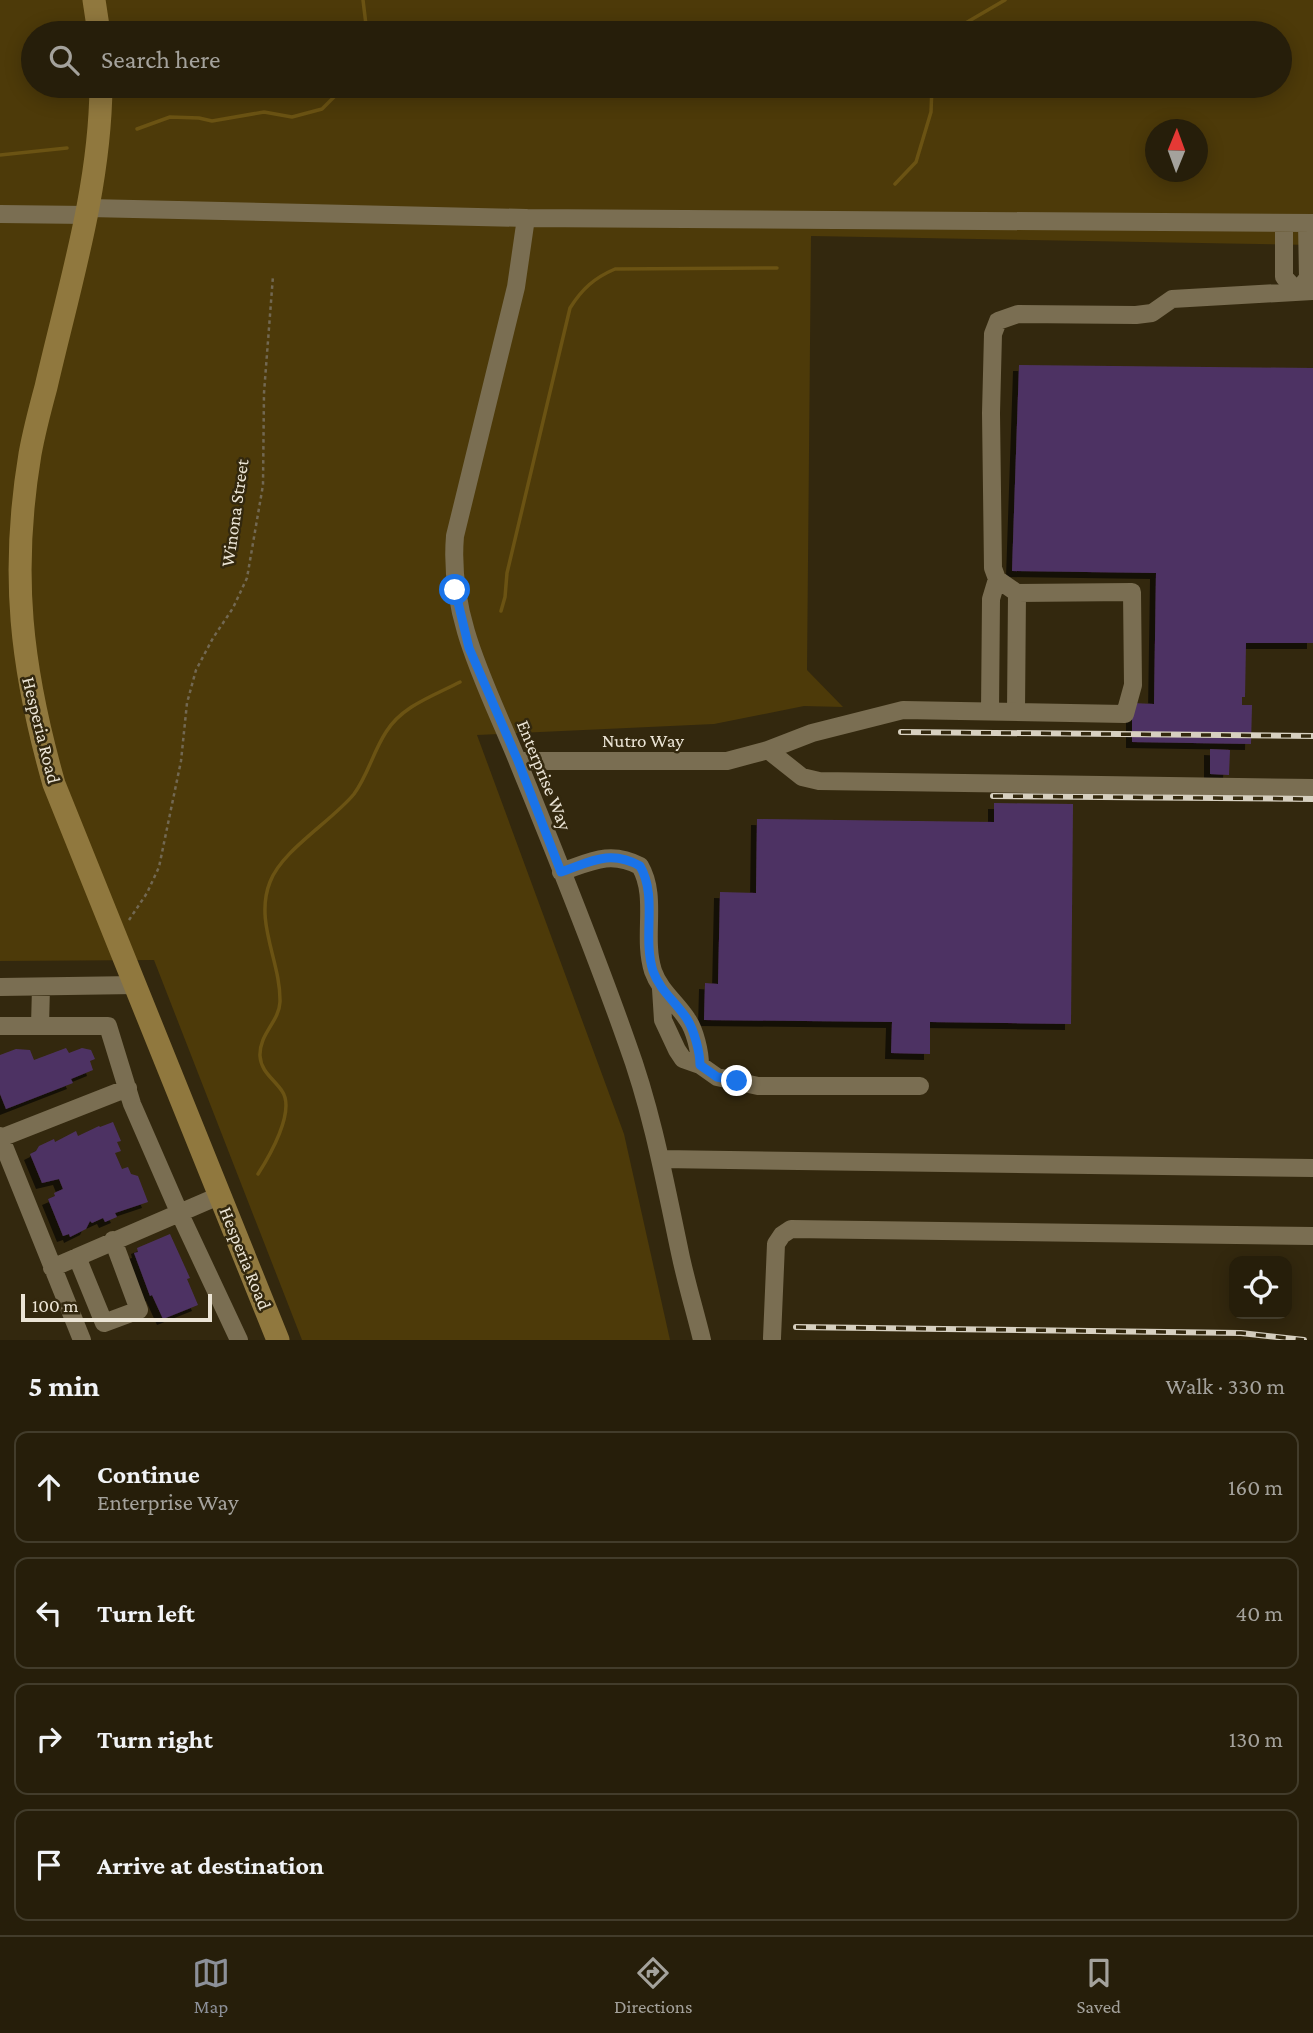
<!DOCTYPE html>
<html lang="en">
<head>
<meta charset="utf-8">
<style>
	body { margin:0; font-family:"Crimson Pro",serif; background:#2e2713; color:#f1f3f6 }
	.controls { position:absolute; right:21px; bottom:21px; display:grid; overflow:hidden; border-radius:14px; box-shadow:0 4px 18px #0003 }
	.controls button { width:63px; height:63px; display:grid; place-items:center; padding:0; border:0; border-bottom:2px solid #423c2b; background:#261e0a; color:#f1f3f6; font:35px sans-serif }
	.compass { position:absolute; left:1145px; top:119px; width:63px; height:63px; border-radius:50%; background:#261e0a; box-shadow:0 4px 18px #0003; rotate:1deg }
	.scale { position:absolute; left:21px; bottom:18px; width:191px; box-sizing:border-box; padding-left:7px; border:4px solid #ebe4d5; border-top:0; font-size:19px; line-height:24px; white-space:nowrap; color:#ebe4d5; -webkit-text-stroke:5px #33280e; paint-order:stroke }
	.stop { position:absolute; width:21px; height:21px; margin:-16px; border:5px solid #1a73e8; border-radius:50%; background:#fff }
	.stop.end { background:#1a73e8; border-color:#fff; box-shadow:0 2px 7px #0008 }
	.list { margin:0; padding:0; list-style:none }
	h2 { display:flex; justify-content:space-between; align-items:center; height:91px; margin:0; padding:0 28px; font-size:30px }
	h2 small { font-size:23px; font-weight:400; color:#a4a29c }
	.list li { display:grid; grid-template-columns:46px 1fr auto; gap:21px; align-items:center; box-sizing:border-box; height:112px; margin:0 14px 14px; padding:0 14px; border:2px solid #423c2b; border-radius:14px }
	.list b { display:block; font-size:26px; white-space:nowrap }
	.list p { margin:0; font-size:23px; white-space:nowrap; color:#a4a29c }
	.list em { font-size:23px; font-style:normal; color:#a4a29c }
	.icon { flex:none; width:38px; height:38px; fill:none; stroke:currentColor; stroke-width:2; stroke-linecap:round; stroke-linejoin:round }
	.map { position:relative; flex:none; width:1313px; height:1340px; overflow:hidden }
	.search { position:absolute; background:#261e0a; box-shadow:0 4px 18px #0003; left:21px; right:21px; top:21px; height:77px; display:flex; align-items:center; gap:18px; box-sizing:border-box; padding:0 24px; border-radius:38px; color:#a4a29c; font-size:26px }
	.sheet { height:595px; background:#261e0a }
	nav { display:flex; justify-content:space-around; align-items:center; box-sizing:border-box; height:98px; border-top:2px solid #423c2b; background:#261e0a; font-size:19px; color:#a4a29c }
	nav a { display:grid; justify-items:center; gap:4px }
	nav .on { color:#8c9099 }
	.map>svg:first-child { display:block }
</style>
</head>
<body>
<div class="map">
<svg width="1313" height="1340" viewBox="0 0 1313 1340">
	<defs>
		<filter id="shadow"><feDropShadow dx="-6" dy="6" stdDeviation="0" flood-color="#0009"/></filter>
	</defs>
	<rect width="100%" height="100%" fill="#33280e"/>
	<!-- green -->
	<path fill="#4d3a09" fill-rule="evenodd" d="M 0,0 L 1313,0 L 1313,245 L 811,236 L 807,670 L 843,707 L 804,706 L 714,724 L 477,735 L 624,1134 L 670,1340 L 302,1340 L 154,960 L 0,961 ZM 33,33 L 1280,33 L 1280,86 L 33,86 ZM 1156,130 L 1198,130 L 1198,172 L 1156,172 Z"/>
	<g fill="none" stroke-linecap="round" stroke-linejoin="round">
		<!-- stream -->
		<path stroke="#6b5313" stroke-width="3.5" d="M 363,0 L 367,33
			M 954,33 L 957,28 L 1005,0
			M 137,129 L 170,117 L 199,118 L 212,121 L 264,112 L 292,117 L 322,109 L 345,86
			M 0,155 L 67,148
			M 895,184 L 916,162 L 931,112 L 932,86
			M 501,611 L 505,597 L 507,573 L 570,308 C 582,289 594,278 615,269 L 777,268
			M 258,1174 C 269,1157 296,1111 282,1091 C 274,1079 261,1072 260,1056 C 259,1034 279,1022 280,1002 C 281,962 254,922 270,882 C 282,850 332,821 354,794 C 368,775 373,752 386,732 C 402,706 433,696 460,682"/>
	</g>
	<!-- building -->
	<path fill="#4e3363" filter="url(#shadow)" d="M 1019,365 L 1313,368 L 1313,643 L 1246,643 L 1245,697 L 1242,697 L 1242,705 L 1252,705 L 1251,744 L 1132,742 L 1132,703 L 1154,704 L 1156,573 L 1012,571 Z
		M 1210,749 L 1230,750 L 1229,775 L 1210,774 Z
		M 994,803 L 1073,804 L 1071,1024 L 930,1022 L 930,1054 L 891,1053 L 892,1022 L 704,1020 L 705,983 L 718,984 L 720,892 L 756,893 L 757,819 L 994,822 Z
		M 66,1048 L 69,1053 L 82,1048 L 91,1050 L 95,1059 L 90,1061 L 93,1070 L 71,1079 L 73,1083 L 6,1109 L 0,1094 L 0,1055 L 16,1049 L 30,1050 L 34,1060 Z
		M 113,1122 L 121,1141 L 117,1142 L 121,1151 L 115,1153 L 122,1169 L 128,1167 L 131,1174 L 138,1176 L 148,1202 L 115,1213 L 117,1217 L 105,1222 L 103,1218 L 92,1223 L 90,1221 L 86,1229 L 70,1237 L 69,1234 L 63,1236 L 48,1199 L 55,1196 L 54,1193 L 63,1189 L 59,1179 L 42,1183 L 30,1154 L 36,1151 L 39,1146 L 54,1139 L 55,1142 L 76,1131 L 78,1136 L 99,1126 L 100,1127 Z
		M 170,1234 L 190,1278 L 187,1279 L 198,1305 L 163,1319 L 152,1295 L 150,1296 L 134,1253 L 138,1252 L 137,1248 Z"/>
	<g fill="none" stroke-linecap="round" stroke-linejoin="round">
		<!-- path -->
		<path stroke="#726852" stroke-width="2.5" stroke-dasharray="3.5 3.5" stroke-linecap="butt" d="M 129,920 L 147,893 L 159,867 L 181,761 L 187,703 L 196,670 L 213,638 L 233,608 L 247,578 L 263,485 L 264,393 L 273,276"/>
		<!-- minor -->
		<path stroke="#7a6e52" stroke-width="18" d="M 89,208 L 526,218 L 1313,223
			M 0,214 L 88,215
			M 526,218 L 516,287 L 455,536 C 448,619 488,688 518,762 C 556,855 594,949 627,1043 C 652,1111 665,1182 680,1253 C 686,1282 695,1311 702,1340
			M 1284,223 L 1284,277 L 1297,291 L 1308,278 L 1307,223
			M 1017,593 L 997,579 L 993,568 L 991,413 L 993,334 L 998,321 L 1018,314 L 1136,315 L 1152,313 L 1172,299 L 1313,291
			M 990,711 L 991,599 L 997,579
			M 768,750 L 802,777 L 819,781 L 1313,788
			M 518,761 L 727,761 L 768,750 L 812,733 L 903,710 L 1125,714 L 1133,685 L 1132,592 L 1017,593 L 1016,711
			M 561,872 C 590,862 610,850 640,866 C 658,897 642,936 653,971 C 660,991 676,1002 687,1019 C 695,1030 700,1052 700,1065
			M 0,987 L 136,985
			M 661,989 L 663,1020 L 677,1050 L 683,1059 L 700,1065 L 717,1077 L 758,1086 L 920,1086
			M 0,1026 L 108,1026 L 132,1104 L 179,1212 L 239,1340
			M 40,1026 L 41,987
			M 0,1136 L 82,1340
			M 1,1138 L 128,1088
			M 661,1159 L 1313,1168
			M 77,1257 L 104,1323 L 139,1310 L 113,1240
			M 52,1268 L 221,1195
			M 772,1338 L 776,1244 L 782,1235 L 791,1229 L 1313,1236"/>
		<!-- major -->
		<path stroke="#90783e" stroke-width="23" d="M 94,0 L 99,33
			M 101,86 C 100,189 69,287 46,387 C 40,409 34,432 30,454 C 10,574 21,668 54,784 L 278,1340"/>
		<defs>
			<path id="rail" d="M 901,732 L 1313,736
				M 993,796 L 1313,799
				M 796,1327 L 1241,1333 L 1304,1340"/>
		</defs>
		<!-- rail casing -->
		<use href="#rail" stroke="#d7d0c0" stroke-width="6"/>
		<!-- rail -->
		<use href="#rail" stroke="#33280e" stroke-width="3.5" stroke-dasharray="10" stroke-linecap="butt"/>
	</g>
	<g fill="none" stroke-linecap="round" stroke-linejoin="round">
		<!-- route -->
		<path stroke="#1a73e8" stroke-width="9" d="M 455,590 L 469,648 L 518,761 L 561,872 C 590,862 610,849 640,866 C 658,897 642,936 653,971 C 660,991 676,1002 687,1019 C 694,1030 700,1052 700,1065 L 717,1077 L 737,1081"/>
	</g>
	<g text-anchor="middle" stroke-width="5" stroke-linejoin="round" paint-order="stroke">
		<!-- street labels -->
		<g font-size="19" fill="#ebe4d5" stroke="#33280e">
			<text transform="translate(234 513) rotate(-82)" y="7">Winona Street</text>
			<text transform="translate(42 730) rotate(76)" y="7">Hesperia Road</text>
			<text x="643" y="747">Nutro Way</text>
			<text transform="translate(545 775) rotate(68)" y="7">Enterprise Way</text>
			<text transform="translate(246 1258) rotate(68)" y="7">Hesperia Road</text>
		</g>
	</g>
</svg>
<div class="controls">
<button><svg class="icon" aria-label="locate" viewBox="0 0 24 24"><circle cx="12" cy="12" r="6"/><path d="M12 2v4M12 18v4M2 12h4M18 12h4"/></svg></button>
</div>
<svg class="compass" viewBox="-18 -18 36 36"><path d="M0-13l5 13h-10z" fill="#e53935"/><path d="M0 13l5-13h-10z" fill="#a4a29c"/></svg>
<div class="scale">100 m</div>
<div class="stop" style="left:455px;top:590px"></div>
<div class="stop end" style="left:737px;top:1081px"></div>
<div class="search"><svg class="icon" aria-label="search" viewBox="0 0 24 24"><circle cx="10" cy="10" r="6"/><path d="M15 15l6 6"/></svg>Search here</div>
</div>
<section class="sheet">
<h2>5 min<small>Walk · 330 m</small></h2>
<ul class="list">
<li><svg class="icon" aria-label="ahead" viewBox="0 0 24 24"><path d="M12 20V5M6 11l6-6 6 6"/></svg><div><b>Continue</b><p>Enterprise Way</p></div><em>160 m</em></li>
<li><svg class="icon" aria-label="left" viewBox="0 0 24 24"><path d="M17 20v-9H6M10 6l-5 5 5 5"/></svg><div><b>Turn left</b></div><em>40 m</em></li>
<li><svg class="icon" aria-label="right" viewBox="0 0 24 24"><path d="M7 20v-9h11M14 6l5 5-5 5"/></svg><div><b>Turn right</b></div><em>130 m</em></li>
<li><svg class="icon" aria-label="arrive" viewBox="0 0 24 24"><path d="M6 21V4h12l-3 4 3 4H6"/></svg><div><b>Arrive at destination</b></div></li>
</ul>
</section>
<nav>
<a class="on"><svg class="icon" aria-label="map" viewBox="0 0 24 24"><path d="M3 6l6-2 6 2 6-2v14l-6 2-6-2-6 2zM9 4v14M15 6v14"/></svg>Map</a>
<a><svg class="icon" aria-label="directions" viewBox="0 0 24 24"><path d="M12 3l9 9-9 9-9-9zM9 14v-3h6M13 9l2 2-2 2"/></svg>Directions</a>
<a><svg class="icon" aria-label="saved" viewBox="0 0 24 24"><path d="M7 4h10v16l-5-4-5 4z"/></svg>Saved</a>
</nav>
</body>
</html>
